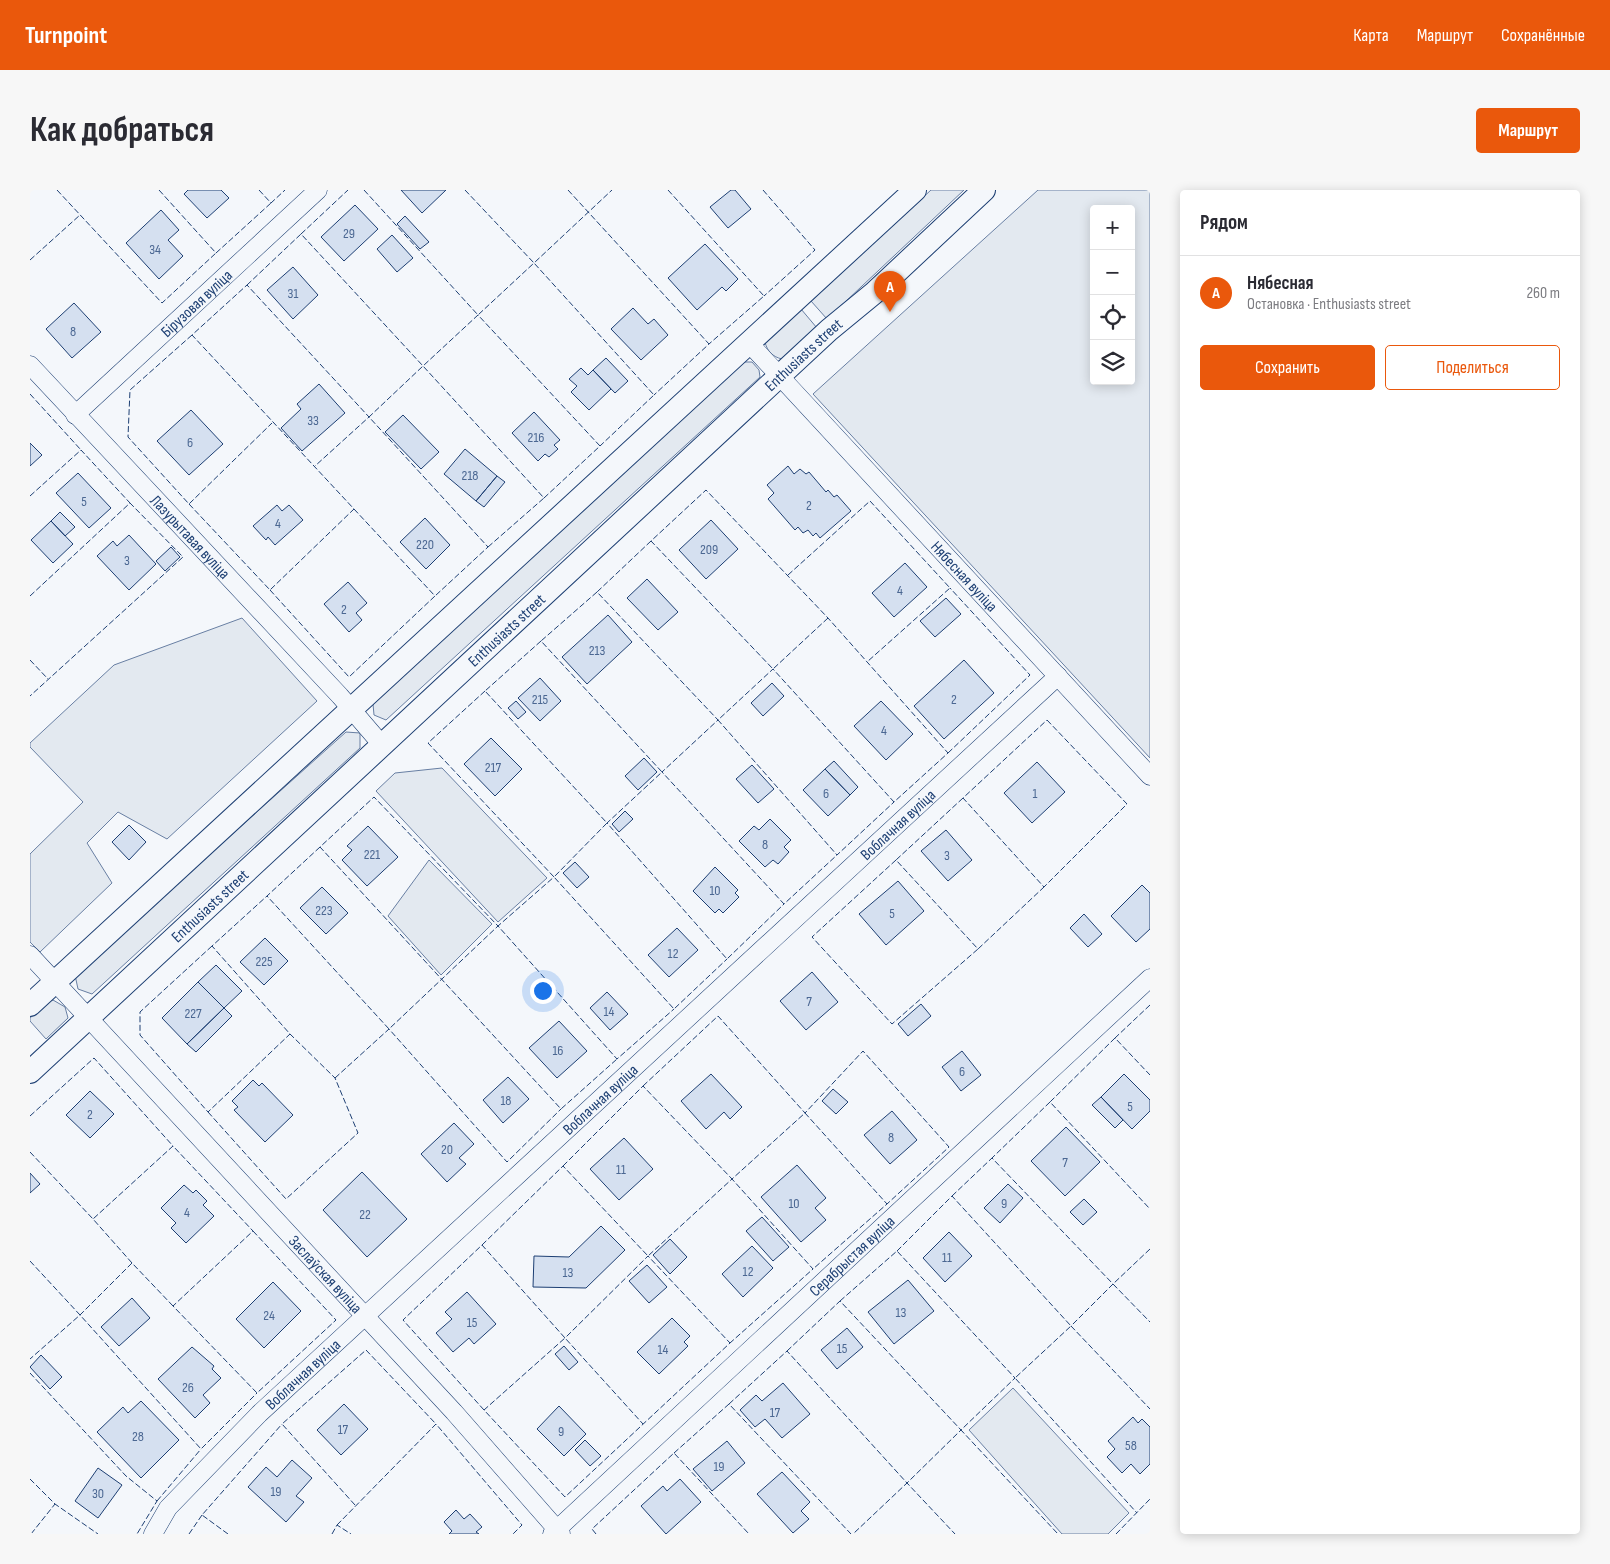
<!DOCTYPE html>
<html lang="ru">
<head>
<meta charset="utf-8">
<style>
	body { margin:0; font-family:"Sofia Sans Condensed",sans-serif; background:#f7f7f7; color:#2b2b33 }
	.controls { position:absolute; right:15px; top:15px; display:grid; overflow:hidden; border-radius:5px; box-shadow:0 2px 12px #0003 }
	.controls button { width:45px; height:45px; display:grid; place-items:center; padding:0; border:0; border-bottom:1px solid #e1e1e2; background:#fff; color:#2b2b33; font:25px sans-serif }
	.you { position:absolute; left:512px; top:800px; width:18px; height:18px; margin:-12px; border:4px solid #fff; border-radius:50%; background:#1a73e8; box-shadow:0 0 0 8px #1a73e833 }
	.badge { display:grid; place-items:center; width:32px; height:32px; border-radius:50%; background:#ea580c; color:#fff; font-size:16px; font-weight:700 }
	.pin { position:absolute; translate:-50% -41px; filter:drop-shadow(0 1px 2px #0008) }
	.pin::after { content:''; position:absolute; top:26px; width:18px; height:15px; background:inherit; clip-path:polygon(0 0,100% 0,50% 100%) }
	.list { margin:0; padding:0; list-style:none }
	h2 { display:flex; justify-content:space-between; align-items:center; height:65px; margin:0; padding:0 20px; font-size:21px }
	h2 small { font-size:16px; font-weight:400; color:#7c7c81 }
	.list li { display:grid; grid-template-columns:32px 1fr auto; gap:15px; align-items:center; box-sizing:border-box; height:75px; padding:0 20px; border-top:1px solid #e1e1e2 }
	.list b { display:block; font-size:19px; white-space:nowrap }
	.list p { margin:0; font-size:16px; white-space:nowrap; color:#7c7c81 }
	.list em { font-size:16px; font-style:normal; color:#7c7c81 }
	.actions { display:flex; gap:10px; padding:15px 20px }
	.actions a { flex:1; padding:11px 0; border:1px solid #ea580c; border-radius:5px; text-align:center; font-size:18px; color:#ea580c }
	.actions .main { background:#ea580c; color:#fff }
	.icon { flex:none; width:28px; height:28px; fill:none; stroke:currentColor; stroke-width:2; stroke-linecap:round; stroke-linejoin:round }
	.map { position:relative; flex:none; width:1120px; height:1344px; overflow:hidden; border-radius:5px }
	header { display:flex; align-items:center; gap:30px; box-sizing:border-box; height:70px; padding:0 25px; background:#ea580c; color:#fff }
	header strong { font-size:24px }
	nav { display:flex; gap:28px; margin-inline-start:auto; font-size:18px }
	.intro { display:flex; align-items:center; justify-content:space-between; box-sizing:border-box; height:120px; padding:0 30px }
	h1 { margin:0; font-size:35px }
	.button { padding:12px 22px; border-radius:5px; background:#ea580c; color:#fff; font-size:18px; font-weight:700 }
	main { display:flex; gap:30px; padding:0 30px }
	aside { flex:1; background:#fff; border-radius:5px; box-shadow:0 2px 12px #0003 }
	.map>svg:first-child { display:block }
</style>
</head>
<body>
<header>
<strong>Turnpoint</strong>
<nav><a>Карта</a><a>Маршрут</a><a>Сохранённые</a></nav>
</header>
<div class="intro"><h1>Как добраться</h1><a class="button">Маршрут</a></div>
<main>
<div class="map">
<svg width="1120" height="1344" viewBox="0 0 1120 1344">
	<rect width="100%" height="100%" fill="#f4f7fb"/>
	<!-- green -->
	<path fill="#e3e9f0" stroke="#687fa3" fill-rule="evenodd" d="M 901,0 L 934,0 L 797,129 L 781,111 Z
		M 1008,0 L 1120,0 L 1120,568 L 783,204 ZM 1064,19 L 1101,19 L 1101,191 L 1064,191 Z
		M 771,119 L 787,138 L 752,169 C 743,167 737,161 735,152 Z
		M 714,172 L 722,172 L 729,180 L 730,187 L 356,530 L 344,525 L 343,514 Z
		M 212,428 L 287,511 L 137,649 L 88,622 L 57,653 L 82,693 L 10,762 L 0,752 L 0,664 L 53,612 L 0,557 L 0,553 L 84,475 Z
		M 316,542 L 330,543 L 330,558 L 62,804 L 48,799 L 45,785 Z
		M 412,578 L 517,688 L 468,732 L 346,601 L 365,583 Z
		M 399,670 L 462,734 L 411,785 L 358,726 Z
		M 23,810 L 35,817 L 38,828 L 16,849 L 0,831 L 0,828 L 18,812 Z
		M 983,1198 L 1099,1323 L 1078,1344 L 1032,1344 L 939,1240 Z"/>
	<!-- building -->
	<path fill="#d5e0f0" stroke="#1d3f73" d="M 158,0 L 191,0 L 199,8 L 177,28 L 154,4 Z
		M 371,0 L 416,0 L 392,23 Z
		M 701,0 L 705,0 L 721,19 L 698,38 L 680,17 Z
		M 325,15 L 348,39 L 314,71 L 291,47 Z
		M 131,20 L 149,40 L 138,50 L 153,66 L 129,89 L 96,53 Z
		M 375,26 L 399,52 L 390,59 L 367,34 Z
		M 362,45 L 383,68 L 367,82 L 347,59 Z
		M 675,54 L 708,89 L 696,101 L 692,97 L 667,120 L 638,88 Z
		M 263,77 L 288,105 L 263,129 L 237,100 Z
		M 44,113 L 71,142 L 42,168 L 16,139 Z
		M 603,118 L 618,134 L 624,129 L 638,145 L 611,170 L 581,139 Z
		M 576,168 L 598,191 L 585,203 L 563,180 Z
		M 551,178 L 558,185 L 563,180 L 581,199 L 559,220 L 541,202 L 547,196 L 539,189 Z
		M 289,194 L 315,223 L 272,261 L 251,238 L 271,219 L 267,214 Z
		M 161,220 L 193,254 L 159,285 L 127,251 Z
		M 504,222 L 530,250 L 524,255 L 528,259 L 519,267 L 515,264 L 508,271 L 482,243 Z
		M 373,225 L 409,262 L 391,279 L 355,242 Z
		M 0,253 L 12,265 L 0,276 Z
		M 435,259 L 467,286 L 446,311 L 414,284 Z
		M 758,276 L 764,284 L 770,279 L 776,284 L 779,282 L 796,302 L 798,300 L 804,307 L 807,305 L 821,321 L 790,348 L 786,343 L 783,346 L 778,340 L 773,343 L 768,337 L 765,340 L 738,309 L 744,303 L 737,295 Z
		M 48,283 L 81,318 L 59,338 L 26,303 Z
		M 467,286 L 475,292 L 454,317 L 446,311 Z
		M 247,315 L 252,321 L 259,315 L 273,330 L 245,355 L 238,347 L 236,350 L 223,336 Z
		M 30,322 L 45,337 L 35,346 L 21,331 Z
		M 395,328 L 420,355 L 396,379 L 370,352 Z
		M 681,330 L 708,359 L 676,389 L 649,360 Z
		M 21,331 L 43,354 L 23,373 L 1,350 Z
		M 99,345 L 126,374 L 99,400 L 67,366 L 83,351 L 87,356 Z
		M 141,357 L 150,367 L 135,381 L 126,371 Z
		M 875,373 L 897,397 L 864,427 L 842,403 Z
		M 617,389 L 648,422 L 628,440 L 597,408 Z
		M 318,392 L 337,413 L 326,423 L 332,430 L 319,442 L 294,414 Z
		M 916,408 L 931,424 L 905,447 L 890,431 Z
		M 578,425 L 602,452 L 557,494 L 532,467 Z
		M 934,470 L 964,503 L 914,549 L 884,516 Z
		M 510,488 L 531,511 L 510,531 L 488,508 Z
		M 742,493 L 754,506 L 733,526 L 721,513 Z
		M 486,511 L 496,522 L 488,529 L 478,518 Z
		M 851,511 L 883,544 L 856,570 L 824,536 Z
		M 461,548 L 492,579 L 465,606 L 434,574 Z
		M 614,568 L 627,582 L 608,600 L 595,586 Z
		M 804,571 L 828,597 L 820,605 L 795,579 Z
		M 1007,572 L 1035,602 L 1002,633 L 974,603 Z
		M 722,575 L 744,599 L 728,613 L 706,589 Z
		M 795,579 L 820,605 L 798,626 L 773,600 Z
		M 595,621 L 603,629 L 589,642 L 582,634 Z
		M 740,629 L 761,650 L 754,657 L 759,662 L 748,674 L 743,670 L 735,677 L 709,651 L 724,636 L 729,640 Z
		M 99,635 L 116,652 L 99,670 L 82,652 Z
		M 338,636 L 368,667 L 337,696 L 312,670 L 322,660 L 317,656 Z
		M 916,640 L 942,670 L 918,691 L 891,661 Z
		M 545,672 L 559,687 L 547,698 L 533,683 Z
		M 685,677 L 708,700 L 705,703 L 709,707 L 693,723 L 689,719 L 685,723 L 663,701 Z
		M 868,691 L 894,721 L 856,755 L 829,724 Z
		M 1112,695 L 1120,703 L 1120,739 L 1106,752 L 1081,726 Z
		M 292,697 L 318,723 L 296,744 L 270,718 Z
		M 1054,724 L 1072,744 L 1058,757 L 1040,738 Z
		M 647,738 L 668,760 L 639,787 L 618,765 Z
		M 235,748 L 258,771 L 234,795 L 210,772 Z
		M 186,775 L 212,801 L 194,818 L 168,792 Z
		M 782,782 L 808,812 L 776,840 L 750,811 Z
		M 168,792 L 194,818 L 157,854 L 132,828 Z
		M 577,802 L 598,824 L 580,840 L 560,818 Z
		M 891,814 L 901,826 L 878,846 L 868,834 Z
		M 194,818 L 202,826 L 166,862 L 157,854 Z
		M 529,831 L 557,861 L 527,888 L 499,858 Z
		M 932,861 L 951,885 L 931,901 L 912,877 Z
		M 681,884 L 712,917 L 700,929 L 694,922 L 676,939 L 651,911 Z
		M 1094,884 L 1120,910 L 1120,921 L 1102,939 L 1071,907 Z
		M 478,887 L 499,909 L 473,933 L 453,910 Z
		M 223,890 L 229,896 L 232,893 L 263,925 L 235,952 L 204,920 L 208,917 L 202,911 Z
		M 803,899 L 818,912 L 806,924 L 792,911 Z
		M 60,901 L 84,924 L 60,948 L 36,925 Z
		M 1071,907 L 1093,930 L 1085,938 L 1062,915 Z
		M 862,921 L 887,950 L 860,974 L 834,945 Z
		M 424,933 L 444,954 L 429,968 L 436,974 L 417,992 L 391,964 Z
		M 1036,937 L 1070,972 L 1035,1006 L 1001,971 Z
		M 594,948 L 623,979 L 589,1010 L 560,979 Z
		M 767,975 L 796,1008 L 785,1018 L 796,1030 L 771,1052 L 731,1007 Z
		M 332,982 L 377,1029 L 337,1067 L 293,1020 Z
		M 0,983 L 10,994 L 0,1003 Z
		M 978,994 L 993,1008 L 970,1033 L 954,1018 Z
		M 154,995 L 163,1003 L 166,1000 L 177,1011 L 173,1015 L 184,1026 L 156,1053 L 141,1038 L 146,1033 L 131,1018 Z
		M 1054,1009 L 1067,1022 L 1053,1035 L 1040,1022 Z
		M 732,1027 L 759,1057 L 743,1071 L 716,1041 Z
		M 571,1036 L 595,1060 L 556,1098 L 503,1097 L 504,1066 L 539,1067 Z
		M 919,1042 L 942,1066 L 915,1092 L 893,1068 Z
		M 640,1049 L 657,1067 L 640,1084 L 623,1065 Z
		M 722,1056 L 743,1078 L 713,1107 L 692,1084 Z
		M 617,1075 L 637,1097 L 619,1113 L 599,1091 Z
		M 878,1090 L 904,1121 L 864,1154 L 838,1122 Z
		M 243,1092 L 271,1121 L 234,1158 L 206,1129 Z
		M 437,1102 L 466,1134 L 444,1154 L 439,1148 L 423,1162 L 406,1143 L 422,1129 L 415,1122 Z
		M 102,1108 L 120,1128 L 89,1156 L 71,1137 Z
		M 642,1128 L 660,1146 L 654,1152 L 658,1156 L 629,1184 L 607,1162 Z
		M 817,1138 L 833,1157 L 807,1179 L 791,1160 Z
		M 534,1156 L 548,1172 L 539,1180 L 525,1164 Z
		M 162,1157 L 184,1176 L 182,1179 L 191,1188 L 173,1205 L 180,1213 L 165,1228 L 128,1189 Z
		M 11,1165 L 32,1187 L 20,1199 L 0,1177 Z
		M 753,1193 L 780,1224 L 752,1248 L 735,1229 L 725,1237 L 710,1220 L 726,1205 L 732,1211 Z
		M 111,1211 L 149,1250 L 111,1288 L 67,1242 L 93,1217 L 98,1223 Z
		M 314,1214 L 338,1239 L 311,1265 L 287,1240 Z
		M 529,1216 L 556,1244 L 534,1266 L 507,1239 Z
		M 1103,1227 L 1108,1233 L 1112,1229 L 1120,1237 L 1120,1274 L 1110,1284 L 1101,1274 L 1092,1283 L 1077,1267 L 1085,1259 L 1078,1251 Z
		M 555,1250 L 571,1266 L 560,1276 L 545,1260 Z
		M 697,1251 L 715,1273 L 682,1301 L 663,1279 Z
		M 262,1270 L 282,1288 L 266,1306 L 274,1312 L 256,1332 L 218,1297 L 236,1277 L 247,1287 Z
		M 68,1278 L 92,1295 L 68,1328 L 45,1311 Z
		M 752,1282 L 780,1312 L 771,1321 L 779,1329 L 763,1343 L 727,1304 Z
		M 650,1289 L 671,1312 L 636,1344 L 611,1316 L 633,1296 L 637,1301 Z
		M 426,1320 L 434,1329 L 440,1324 L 452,1337 L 446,1342 L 449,1344 L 419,1344 L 422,1341 L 414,1332 Z"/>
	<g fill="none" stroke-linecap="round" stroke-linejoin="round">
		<defs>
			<g id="minor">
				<path id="s1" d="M 718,152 L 1120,586"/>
				<path id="s2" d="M 0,175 L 310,506 L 352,555"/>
				<path id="s3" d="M 45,225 L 288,0"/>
				<path id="s4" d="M 0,765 L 424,1222 L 531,1344"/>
				<path id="s5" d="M 123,1344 L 138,1318 L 229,1224 L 1028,486"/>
				<path id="s6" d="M 522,1344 L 1120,788"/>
			</g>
			<g id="tertiary">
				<path d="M 0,815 L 885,0"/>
				<path id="s7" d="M 0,882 L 799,140 L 844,103 L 954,0"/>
			</g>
		</defs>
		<!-- minor casing -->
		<use href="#minor" stroke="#1d3f73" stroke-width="19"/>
		<!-- tertiary casing -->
		<use href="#tertiary" stroke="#1d3f73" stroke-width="24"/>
		<!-- minor -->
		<use href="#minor" stroke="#f4f7fb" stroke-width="18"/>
		<!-- tertiary -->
		<use href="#tertiary" stroke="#f4f7fb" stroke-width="22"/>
		<!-- fence -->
		<path stroke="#1d3f73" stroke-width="1" stroke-dasharray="6 2.5" stroke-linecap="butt" d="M 27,0 L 132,113 L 186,63
			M 129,0 L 186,63 L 241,13
			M 229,0 L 241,13 L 255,0
			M 334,0 L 448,125 L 504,73 L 624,205 L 570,256
			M 435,0 L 504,73 L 582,0
			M 538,0 L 679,154 L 624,205
			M 638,0 L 734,106 L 679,154
			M 733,0 L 785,60 L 734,106
			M 271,44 L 318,0
			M 0,70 L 50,25
			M 217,95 L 271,44 L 393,176 L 339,227 L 458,357 L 405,406
			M 162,145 L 100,200 L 98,247 L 159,314 L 242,233
			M 0,204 L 51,260
			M 0,306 L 51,260 L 100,313
			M 159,314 L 240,400 L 324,319 L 162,145 L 217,95 L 339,227 L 285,276
			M 621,351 L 567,402 L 688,530 L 632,582 L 754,714 L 807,665
			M 458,357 L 514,308 L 393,176 L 448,125 L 570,256 L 514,308
			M 758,385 L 840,311 L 920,398 L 837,472
			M 240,400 L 319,487 L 405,406 L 324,319
			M 567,402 L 511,451 L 632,582 L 577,633 L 697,769 L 754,714
			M 0,406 L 100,313 L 153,367 L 0,506
			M 798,428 L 743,479 L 621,351 L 676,300 L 798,428 L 918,563 L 864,612 L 743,479 L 688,530 L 807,665 L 864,612
			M 511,451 L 455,501 L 577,633 L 524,687 L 644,819 L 697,769
			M 0,470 L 18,489
			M 455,501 L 398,553 L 524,687 L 468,736 L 587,869 L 644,819
			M 1017,530 L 1097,614 L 1014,697 L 933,608 Z
			M 918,563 L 1000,485 L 920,398
			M 933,608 L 866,670 L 948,759 L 1014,697
			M 290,657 L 237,706 L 359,839 L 468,736 L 344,607 L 290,657 L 531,919 L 587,869
			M 866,670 L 782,747 L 862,834 L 948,759
			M 182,756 L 110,822 L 110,845 L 178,922 L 260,844
			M 1120,815 L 1085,848 L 1120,885
			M 1085,848 L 1020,912 L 1120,1019
			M 305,888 L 359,839 L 477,972 L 531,919
			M 613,896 L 688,826 L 775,923 L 833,861 L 919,957 L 857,1014
			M 1020,912 L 962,968 L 1083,1094 L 1041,1136 L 1120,1219
			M 178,922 L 256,1009 L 328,943 L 305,888 L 260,844 L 182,756 L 237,706
			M 0,926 L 64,868 L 143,956
			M 0,962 L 63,1029
			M 533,976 L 613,896 L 702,989 L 775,923 L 857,1014 L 783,1079
			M 922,1006 L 962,968
			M 223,1041 L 306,1130 L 227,1203 L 143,1116 Z
			M 452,1055 L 533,976 L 618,1066 L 702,989 L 783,1079 L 700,1153
			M 1120,1059 L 1083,1094 L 1120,1132
			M 867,1061 L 922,1006 L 1041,1136 L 985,1188 L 1107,1323
			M 0,1071 L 50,1125 L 0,1169
			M 102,1073 L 63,1029 L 143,956 L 223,1041
			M 810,1111 L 867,1061 L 985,1188 L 931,1240 L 1028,1344
			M 143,1116 L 102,1073 L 50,1125 L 171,1259 L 227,1203
			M 757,1161 L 810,1111 L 931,1240 L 877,1293 L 925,1344
			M 0,1183 L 96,1286 L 127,1311 L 107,1344
			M 699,1214 L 757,1161 L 877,1293 L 823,1344
			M 454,1220 L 373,1130 L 452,1055 L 535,1148 L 618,1066 L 700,1153 L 535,1307 L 454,1220 L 535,1148 L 613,1234
			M 644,1263 L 699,1214 L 821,1344
			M 0,1289 L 25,1314 L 68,1344
			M 127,1311 L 171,1259
			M 325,1315 L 252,1234 L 336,1160 L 406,1234
			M 307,1335 L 406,1234 L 492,1335 L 483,1344
			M 1,1344 L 25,1314
			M 159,1344 L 172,1325
			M 198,1344 L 172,1325 L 252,1234
			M 302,1344 L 307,1335 L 321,1344
			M 566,1344 L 562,1339 L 644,1263 L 719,1344
			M 1086,1344 L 1120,1309"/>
	</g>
	<g text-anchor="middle" stroke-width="4" stroke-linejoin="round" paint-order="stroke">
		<!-- number labels -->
		<g font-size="14" fill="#4b6792">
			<text x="319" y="48">29</text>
			<text x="125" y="64">34</text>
			<text x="263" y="108">31</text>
			<text x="43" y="146">8</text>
			<text x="283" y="235">33</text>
			<text x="506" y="252">216</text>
			<text x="160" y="257">6</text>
			<text x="440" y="290">218</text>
			<text x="54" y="316">5</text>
			<text x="779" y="320">2</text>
			<text x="248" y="338">4</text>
			<text x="395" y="359">220</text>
			<text x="679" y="364">209</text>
			<text x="97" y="375">3</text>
			<text x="870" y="405">4</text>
			<text x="314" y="424">2</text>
			<text x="567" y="465">213</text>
			<text x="510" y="514">215</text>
			<text x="924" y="514">2</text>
			<text x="854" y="545">4</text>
			<text x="463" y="582">217</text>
			<text x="796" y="608">6</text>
			<text x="1005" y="608">1</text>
			<text x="735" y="659">8</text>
			<text x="342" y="669">221</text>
			<text x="917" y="670">3</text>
			<text x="685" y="705">10</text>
			<text x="294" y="725">223</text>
			<text x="862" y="728">5</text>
			<text x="643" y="768">12</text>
			<text x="234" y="776">225</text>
			<text x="779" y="816">7</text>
			<text x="579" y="826">14</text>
			<text x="163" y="828">227</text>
			<text x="528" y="865">16</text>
			<text x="932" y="886">6</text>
			<text x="476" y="915">18</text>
			<text x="1100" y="921">5</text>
			<text x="60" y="929">2</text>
			<text x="861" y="952">8</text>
			<text x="417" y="964">20</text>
			<text x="1035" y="977">7</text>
			<text x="591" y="984">11</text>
			<text x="764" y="1018">10</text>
			<text x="974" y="1018">9</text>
			<text x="157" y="1027">4</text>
			<text x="335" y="1029">22</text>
			<text x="917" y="1072">11</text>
			<text x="718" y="1086">12</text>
			<text x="538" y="1087">13</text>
			<text x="871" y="1127">13</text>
			<text x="239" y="1130">24</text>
			<text x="442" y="1137">15</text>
			<text x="812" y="1163">15</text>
			<text x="633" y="1164">14</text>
			<text x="158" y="1202">26</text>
			<text x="745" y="1227">17</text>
			<text x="313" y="1244">17</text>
			<text x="531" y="1246">9</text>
			<text x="108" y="1251">28</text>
			<text x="1101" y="1260">58</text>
			<text x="689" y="1281">19</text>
			<text x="246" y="1306">19</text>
			<text x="68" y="1308">30</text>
		</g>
		<!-- street labels -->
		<g font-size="16" fill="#1d3f73" stroke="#f4f7fb">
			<text dy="6" stroke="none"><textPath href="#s3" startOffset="165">Бірузовая вуліца</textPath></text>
			<text dy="6" stroke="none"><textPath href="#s7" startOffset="1055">Enthusiasts street</textPath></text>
			<text dy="6" stroke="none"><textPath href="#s2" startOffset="235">Лазурытавая вуліца</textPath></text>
			<text dy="6" stroke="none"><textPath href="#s1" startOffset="319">Нябесная вуліца</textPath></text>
			<text dy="6" stroke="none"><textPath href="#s7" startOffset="650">Enthusiasts street</textPath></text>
			<text dy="6" stroke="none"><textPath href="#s5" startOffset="1030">Воблачная вуліца</textPath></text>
			<text dy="6" stroke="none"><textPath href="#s7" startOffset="245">Enthusiasts street</textPath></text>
			<text dy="6" stroke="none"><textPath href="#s5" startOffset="625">Воблачная вуліца</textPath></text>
			<text dy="6" stroke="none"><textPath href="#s6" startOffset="409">Серабрыстая вуліца</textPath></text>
			<text dy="6" stroke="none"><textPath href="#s4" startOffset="435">Заслаўская вуліца</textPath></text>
			<text dy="6" stroke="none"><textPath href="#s5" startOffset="220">Воблачная вуліца</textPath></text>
		</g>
	</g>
</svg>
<div class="controls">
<button>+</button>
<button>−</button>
<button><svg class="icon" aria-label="locate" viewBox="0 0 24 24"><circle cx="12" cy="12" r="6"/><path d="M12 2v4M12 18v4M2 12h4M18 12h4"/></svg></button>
<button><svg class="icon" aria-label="layers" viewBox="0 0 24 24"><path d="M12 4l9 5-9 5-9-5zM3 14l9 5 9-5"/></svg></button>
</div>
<div class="you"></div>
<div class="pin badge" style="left:860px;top:122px">A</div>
</div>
<aside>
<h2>Рядом<small></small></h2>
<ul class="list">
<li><span class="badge">A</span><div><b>Нябесная</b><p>Остановка · Enthusiasts street</p></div><em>260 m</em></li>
</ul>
<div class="actions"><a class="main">Сохранить</a><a>Поделиться</a></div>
</aside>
</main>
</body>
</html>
